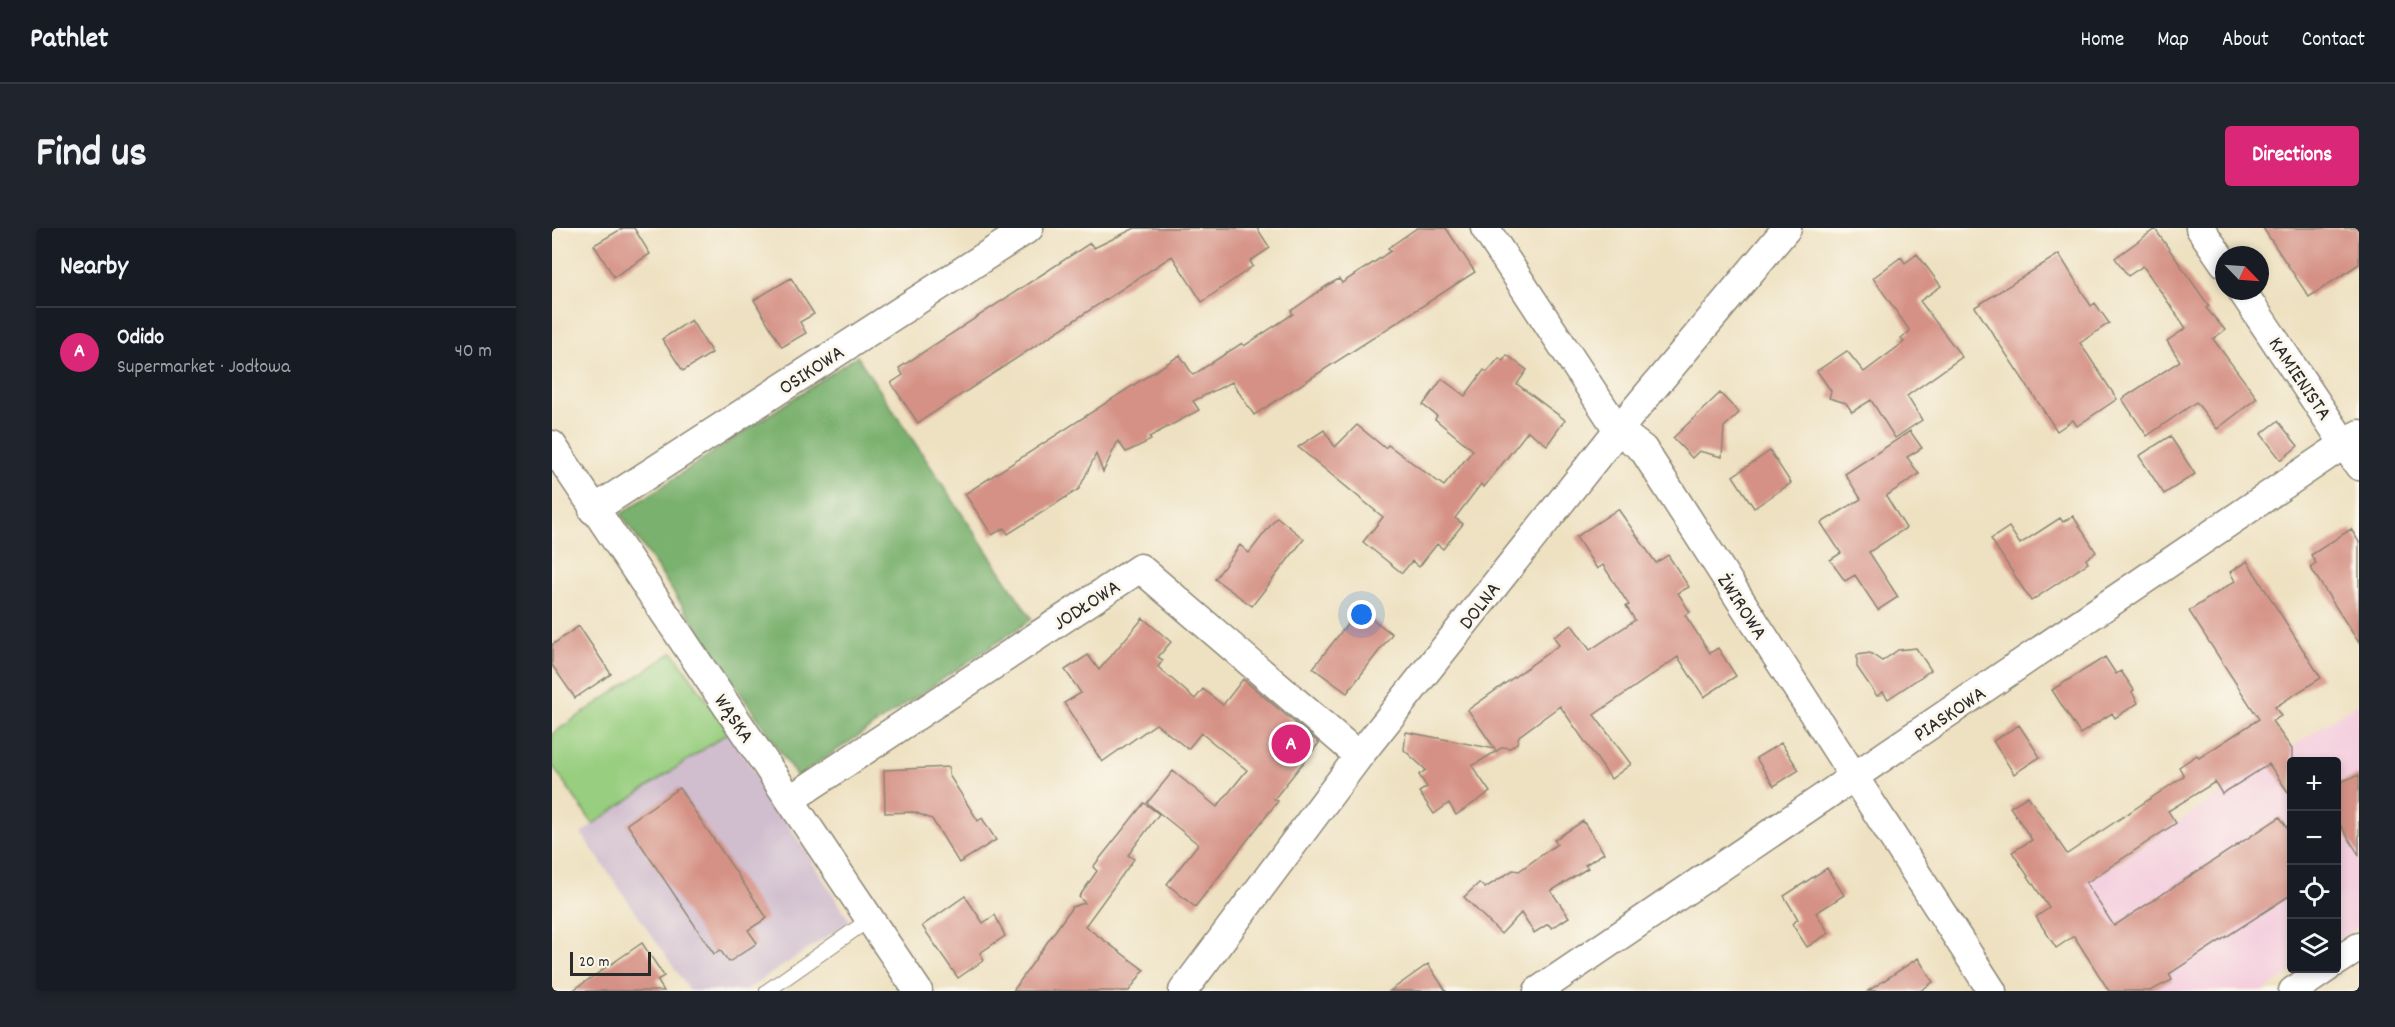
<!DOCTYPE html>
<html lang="en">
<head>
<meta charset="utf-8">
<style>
	body { margin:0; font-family:Dekko,sans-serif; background:#20242c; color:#f1f3f6 }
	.controls { position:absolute; right:18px; bottom:18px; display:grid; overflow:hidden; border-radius:6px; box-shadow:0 3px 9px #0003 }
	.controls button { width:54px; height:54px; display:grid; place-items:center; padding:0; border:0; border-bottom:2px solid #363941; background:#171b24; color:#f1f3f6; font:30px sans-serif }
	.compass { position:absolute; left:1663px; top:18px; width:54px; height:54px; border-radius:50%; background:#171b24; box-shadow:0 3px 9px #0003; rotate:115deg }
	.scale { position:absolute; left:18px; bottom:15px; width:81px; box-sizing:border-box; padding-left:6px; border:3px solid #2b2b2b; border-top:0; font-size:16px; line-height:21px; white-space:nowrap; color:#2b2b2b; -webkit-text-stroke:4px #fbf7ec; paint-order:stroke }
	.you { position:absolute; left:810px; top:387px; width:21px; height:21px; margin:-15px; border:4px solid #fff; border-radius:50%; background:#1a73e8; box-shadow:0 0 0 9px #1a73e833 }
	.badge { display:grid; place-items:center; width:39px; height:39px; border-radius:50%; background:#db2777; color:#fff; font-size:20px; font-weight:700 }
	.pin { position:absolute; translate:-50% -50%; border:3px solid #fff; box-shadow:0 2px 6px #0006 }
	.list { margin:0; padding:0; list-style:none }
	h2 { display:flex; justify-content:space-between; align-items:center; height:78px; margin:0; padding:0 24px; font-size:26px }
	h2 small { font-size:20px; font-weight:400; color:#9ea1a6 }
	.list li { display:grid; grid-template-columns:39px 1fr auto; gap:18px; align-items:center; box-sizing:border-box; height:90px; padding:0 24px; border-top:2px solid #363941 }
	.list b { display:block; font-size:22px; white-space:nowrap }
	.list p { margin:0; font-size:20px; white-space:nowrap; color:#9ea1a6 }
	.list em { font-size:20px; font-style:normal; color:#9ea1a6 }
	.icon { flex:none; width:33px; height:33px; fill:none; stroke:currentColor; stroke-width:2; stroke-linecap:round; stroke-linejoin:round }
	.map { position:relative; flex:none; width:1807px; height:763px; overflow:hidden; border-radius:6px }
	header { display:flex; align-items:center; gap:36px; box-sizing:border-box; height:84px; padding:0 30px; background:#171b24; border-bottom:2px solid #363941 }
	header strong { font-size:28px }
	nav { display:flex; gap:33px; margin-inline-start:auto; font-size:21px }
	.intro { display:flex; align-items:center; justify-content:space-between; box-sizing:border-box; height:144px; padding:0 36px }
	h1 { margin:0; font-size:42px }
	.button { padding:15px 27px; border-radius:6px; background:#db2777; color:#fff; font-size:21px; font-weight:700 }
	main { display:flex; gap:36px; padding:0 36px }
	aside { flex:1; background:#171b24; border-radius:6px; box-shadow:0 3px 9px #0003 }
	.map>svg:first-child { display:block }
</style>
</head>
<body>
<header>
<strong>Pathlet</strong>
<nav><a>Home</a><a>Map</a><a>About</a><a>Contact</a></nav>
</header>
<div class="intro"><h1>Find us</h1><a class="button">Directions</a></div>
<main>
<aside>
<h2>Nearby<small></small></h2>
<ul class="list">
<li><span class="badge">A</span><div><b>Odido</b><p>Supermarket · Jodłowa</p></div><em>40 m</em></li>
</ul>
</aside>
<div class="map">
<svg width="1807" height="763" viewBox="0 0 1807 763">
	<rect width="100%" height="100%" fill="#fbf7ec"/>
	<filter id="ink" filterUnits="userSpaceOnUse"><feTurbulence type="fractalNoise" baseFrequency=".0167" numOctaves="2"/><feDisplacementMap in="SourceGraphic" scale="12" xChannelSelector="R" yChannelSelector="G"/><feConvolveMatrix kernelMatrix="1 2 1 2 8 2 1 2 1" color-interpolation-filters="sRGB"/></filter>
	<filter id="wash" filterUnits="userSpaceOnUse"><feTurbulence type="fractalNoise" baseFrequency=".008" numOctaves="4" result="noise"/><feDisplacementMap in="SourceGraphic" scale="24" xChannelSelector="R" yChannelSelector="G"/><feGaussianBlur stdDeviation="1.35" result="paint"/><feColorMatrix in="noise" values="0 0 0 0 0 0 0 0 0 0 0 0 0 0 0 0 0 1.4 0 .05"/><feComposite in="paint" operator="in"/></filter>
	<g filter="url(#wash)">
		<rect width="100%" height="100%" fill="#eee1c1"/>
		<!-- built -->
		<path fill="#f4cfde" d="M 1807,474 L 1807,698 L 1785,714 L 1784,534 L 1740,534 L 1740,740 L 1745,741 L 1711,763 L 1605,763 L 1534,655 Z"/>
		<!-- industrial -->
		<path fill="#d0bdce" d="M 177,504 L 298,693 L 193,763 L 138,763 L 29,605 Z"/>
		<!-- green -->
		<path fill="#98ce7f" stroke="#627c55" stroke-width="1.5" d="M 121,424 L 177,504 L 41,596 L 0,537 L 0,506 Z"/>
		<!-- forest -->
		<path fill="#7ab16e" stroke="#526e4c" stroke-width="1.5" d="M 305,128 L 480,391 L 245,549 L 69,286 Z"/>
		<g id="blocks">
			<!-- building -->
			<path fill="#d59185" d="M 71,0 L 82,0 L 98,26 L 62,49 L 42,17 Z
				M 583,0 L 705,0 L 718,20 L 698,33 L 701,38 L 650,74 L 620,28 L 366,195 L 339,155 L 351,147 L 347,140 L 538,15 L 542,20 Z
				M 865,0 L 894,0 L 923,44 L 702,187 L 680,154 L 641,173 L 647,182 L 597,209 L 599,212 L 574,224 L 566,213 L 551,244 L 544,226 L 527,261 L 456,306 L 452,300 L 440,307 L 413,266 L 628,127 L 641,147 L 690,115 L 692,118 L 741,86 L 739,83 L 776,57 L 787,51 L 790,55 L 821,35 L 839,23 L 836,20 Z
				M 1711,0 L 1807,0 L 1807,36 L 1757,69 Z
				M 1603,1 L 1657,78 L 1654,80 L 1673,102 L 1661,111 L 1705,170 L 1665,201 L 1644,174 L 1595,208 L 1570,171 L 1628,133 L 1615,113 L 1634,100 L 1591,38 L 1576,48 L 1563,30 Z
				M 1365,26 L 1389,58 L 1368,73 L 1410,129 L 1355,168 L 1370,192 L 1343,210 L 1319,172 L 1300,184 L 1294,175 L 1277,170 L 1279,163 L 1265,143 L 1295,123 L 1312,144 L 1352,114 L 1349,110 L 1358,103 L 1321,50 L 1349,29 L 1353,35 Z
				M 1507,26 L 1539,78 L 1543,75 L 1557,95 L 1528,115 L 1565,171 L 1525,198 L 1521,192 L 1505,203 L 1423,79 Z
				M 239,50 L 262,86 L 248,94 L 254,105 L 230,119 L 202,72 Z
				M 139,92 L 160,125 L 131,143 L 110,111 Z
				M 955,127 L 975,142 L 965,156 L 1013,192 L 995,217 L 976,203 L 932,259 L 929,256 L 903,290 L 911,296 L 891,321 L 885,316 L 867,339 L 860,333 L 850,345 L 811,314 L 831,289 L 746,219 L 772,202 L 783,219 L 805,197 L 833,220 L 836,217 L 892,258 L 921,222 L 883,191 L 885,188 L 871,177 L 890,151 L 913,168 L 932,142 L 935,144 L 947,130 L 951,133 Z
				M 1168,165 L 1187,185 L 1172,199 L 1170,229 L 1147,223 L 1140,230 L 1121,210 Z
				M 1726,193 L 1746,218 L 1729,232 L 1709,206 Z
				M 1358,203 L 1370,220 L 1355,229 L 1367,246 L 1334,268 L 1354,300 L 1317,324 L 1346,369 L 1326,382 L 1303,347 L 1293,353 L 1278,332 L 1289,325 L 1269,295 L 1309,271 L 1293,246 Z
				M 1618,208 L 1643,246 L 1612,266 L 1587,228 Z
				M 1218,223 L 1239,255 L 1202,280 L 1181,248 Z
				M 1066,281 L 1104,335 L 1116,327 L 1137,359 L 1126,365 L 1138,384 L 1133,387 L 1158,425 L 1166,420 L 1184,448 L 1152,469 L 1126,429 L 1042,487 L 1079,536 L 1059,551 L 1008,478 L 967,508 L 965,515 L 958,520 L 951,519 L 920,538 L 938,564 L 904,587 L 897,575 L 882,586 L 867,564 L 875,559 L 867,547 L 874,542 L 852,522 L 854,504 L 943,521 L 916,482 L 1007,417 L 1002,409 L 1020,397 L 1038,422 L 1083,392 L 1074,378 L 1077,377 L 1051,337 L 1045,341 L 1024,309 Z
				M 1521,288 L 1544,324 L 1534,331 L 1536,335 L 1479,373 L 1439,311 L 1457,299 L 1468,316 L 1508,290 L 1511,294 Z
				M 725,289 L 752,311 L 700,378 L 663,351 L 688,317 L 697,325 Z
				M 1799,301 L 1807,314 L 1807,415 L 1758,339 L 1764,335 L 1759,327 Z
				M 1695,333 L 1769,450 L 1723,479 L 1729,488 L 1720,493 L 1740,521 L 1740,570 L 1717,536 L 1670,566 L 1663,554 L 1616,583 L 1624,595 L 1534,655 L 1562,698 L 1728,589 L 1740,607 L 1740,666 L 1617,746 L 1620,752 L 1598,763 L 1557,763 L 1522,708 L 1504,720 L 1484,689 L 1497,680 L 1460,624 L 1480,612 L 1458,579 L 1476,568 L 1515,626 L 1632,548 L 1627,539 L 1645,527 L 1647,530 L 1707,491 L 1637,383 L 1683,353 L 1678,344 Z
				M 807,381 L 840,406 L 795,465 L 761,440 Z
				M 591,390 L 619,414 L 606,429 L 611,432 L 606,439 L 643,471 L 651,461 L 671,477 L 691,451 L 767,515 L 722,571 L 726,573 L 643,679 L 615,656 L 646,616 L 595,575 L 621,543 L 665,579 L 695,542 L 649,505 L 636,521 L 604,496 L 550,534 L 512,475 L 529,465 L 513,442 L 536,427 L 547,442 Z
				M 27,398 L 59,446 L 23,470 L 0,437 L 0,417 Z
				M 1364,420 L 1379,442 L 1336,471 L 1331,464 L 1325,468 L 1305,439 L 1305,427 L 1318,425 L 1330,433 L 1346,422 Z
				M 1553,429 L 1564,446 L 1569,443 L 1582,462 L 1580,464 L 1586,475 L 1563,490 L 1560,485 L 1528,506 L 1500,462 Z
				M 1467,497 L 1488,529 L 1462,546 L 1441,513 Z
				M 1229,515 L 1247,542 L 1222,558 L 1204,530 Z
				M 397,539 L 397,547 L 426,593 L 430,590 L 444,612 L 407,635 L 380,591 L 362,584 L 333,585 L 332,542 Z
				M 1807,547 L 1807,627 L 1785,592 L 1785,555 Z
				M 127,560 L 215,690 L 196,702 L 205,715 L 177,734 L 168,722 L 162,726 L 75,596 Z
				M 592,575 L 607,586 L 576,627 L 582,631 L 533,698 L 592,742 L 577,763 L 461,763 L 520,679 L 533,675 L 527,669 L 545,643 L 541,639 Z
				M 1031,593 L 1052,625 L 1033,637 L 1036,640 L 999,663 L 1017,689 L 1000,700 L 996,696 L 982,705 L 969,685 L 949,706 L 912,669 L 927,655 L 933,660 L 961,642 L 967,643 L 1005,616 L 1002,612 Z
				M 1275,640 L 1292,667 L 1264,685 L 1277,705 L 1255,719 L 1240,696 L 1246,691 L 1232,668 Z
				M 413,668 L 431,695 L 443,687 L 453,708 L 428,725 L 432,732 L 406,750 L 370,698 Z
				M 90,715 L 112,748 L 105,752 L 112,763 L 20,763 Z
				M 1366,730 L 1381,754 L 1368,763 L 1316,763 Z
				M 876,736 L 894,763 L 838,763 Z"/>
		</g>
	</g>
	<g filter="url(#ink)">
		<use href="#blocks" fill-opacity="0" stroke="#8c8676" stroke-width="1.5"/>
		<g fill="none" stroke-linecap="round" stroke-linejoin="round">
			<defs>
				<path id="lane" d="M 215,763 L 318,691"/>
				<path id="street" d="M 933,0 L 1066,202 L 1091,221 L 1440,763
					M 1648,0 L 1672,35
					M 1690,63 L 1807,238
					M 0,217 L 366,763
					M 41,282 L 477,0
					M 239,571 L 588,340 L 807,528
					M 1784,734 L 1807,719
					M 631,763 L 807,528 L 1066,202 L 1235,0
					M 986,763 L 1807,206
					M 1741,763 L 1775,740"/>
			</defs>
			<!-- lane casing -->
			<use href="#lane" stroke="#8c8676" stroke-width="16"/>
			<!-- street casing -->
			<use href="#street" stroke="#8c8676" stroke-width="31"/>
			<!-- lane -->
			<use href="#lane" stroke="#fff" stroke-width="14"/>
			<!-- street -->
			<use href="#street" stroke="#fff" stroke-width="28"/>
		</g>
	</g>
	<g text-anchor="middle" stroke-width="6" stroke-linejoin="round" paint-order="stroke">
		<!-- street labels -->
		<g font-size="21" fill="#2b2b2b" stroke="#fbf7ec">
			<text transform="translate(259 141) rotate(-33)" y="7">OSIKOWA</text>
			<text transform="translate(1749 150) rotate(56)" y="7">KAMIENISTA</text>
			<text transform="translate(534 376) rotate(-33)" y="7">JODŁOWA</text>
			<text transform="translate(927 377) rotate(-52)" y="7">DOLNA</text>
			<text transform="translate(1191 378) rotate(57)" y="7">ŻWIROWA</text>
			<text transform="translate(1397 485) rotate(-34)" y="7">PIASKOWA</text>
			<text transform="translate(183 490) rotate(56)" y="7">WĄSKA</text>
		</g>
	</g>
</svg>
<div class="controls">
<button>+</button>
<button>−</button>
<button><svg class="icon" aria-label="locate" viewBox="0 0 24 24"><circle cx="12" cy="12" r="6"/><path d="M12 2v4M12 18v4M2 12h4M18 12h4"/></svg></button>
<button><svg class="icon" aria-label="layers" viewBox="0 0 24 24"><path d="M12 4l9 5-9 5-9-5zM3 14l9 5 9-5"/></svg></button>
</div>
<svg class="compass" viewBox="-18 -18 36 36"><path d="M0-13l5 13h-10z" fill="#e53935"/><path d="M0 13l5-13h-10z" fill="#9ea1a6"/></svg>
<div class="scale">20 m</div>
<div class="you"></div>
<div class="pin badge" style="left:739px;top:516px">A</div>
</div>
</main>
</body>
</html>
